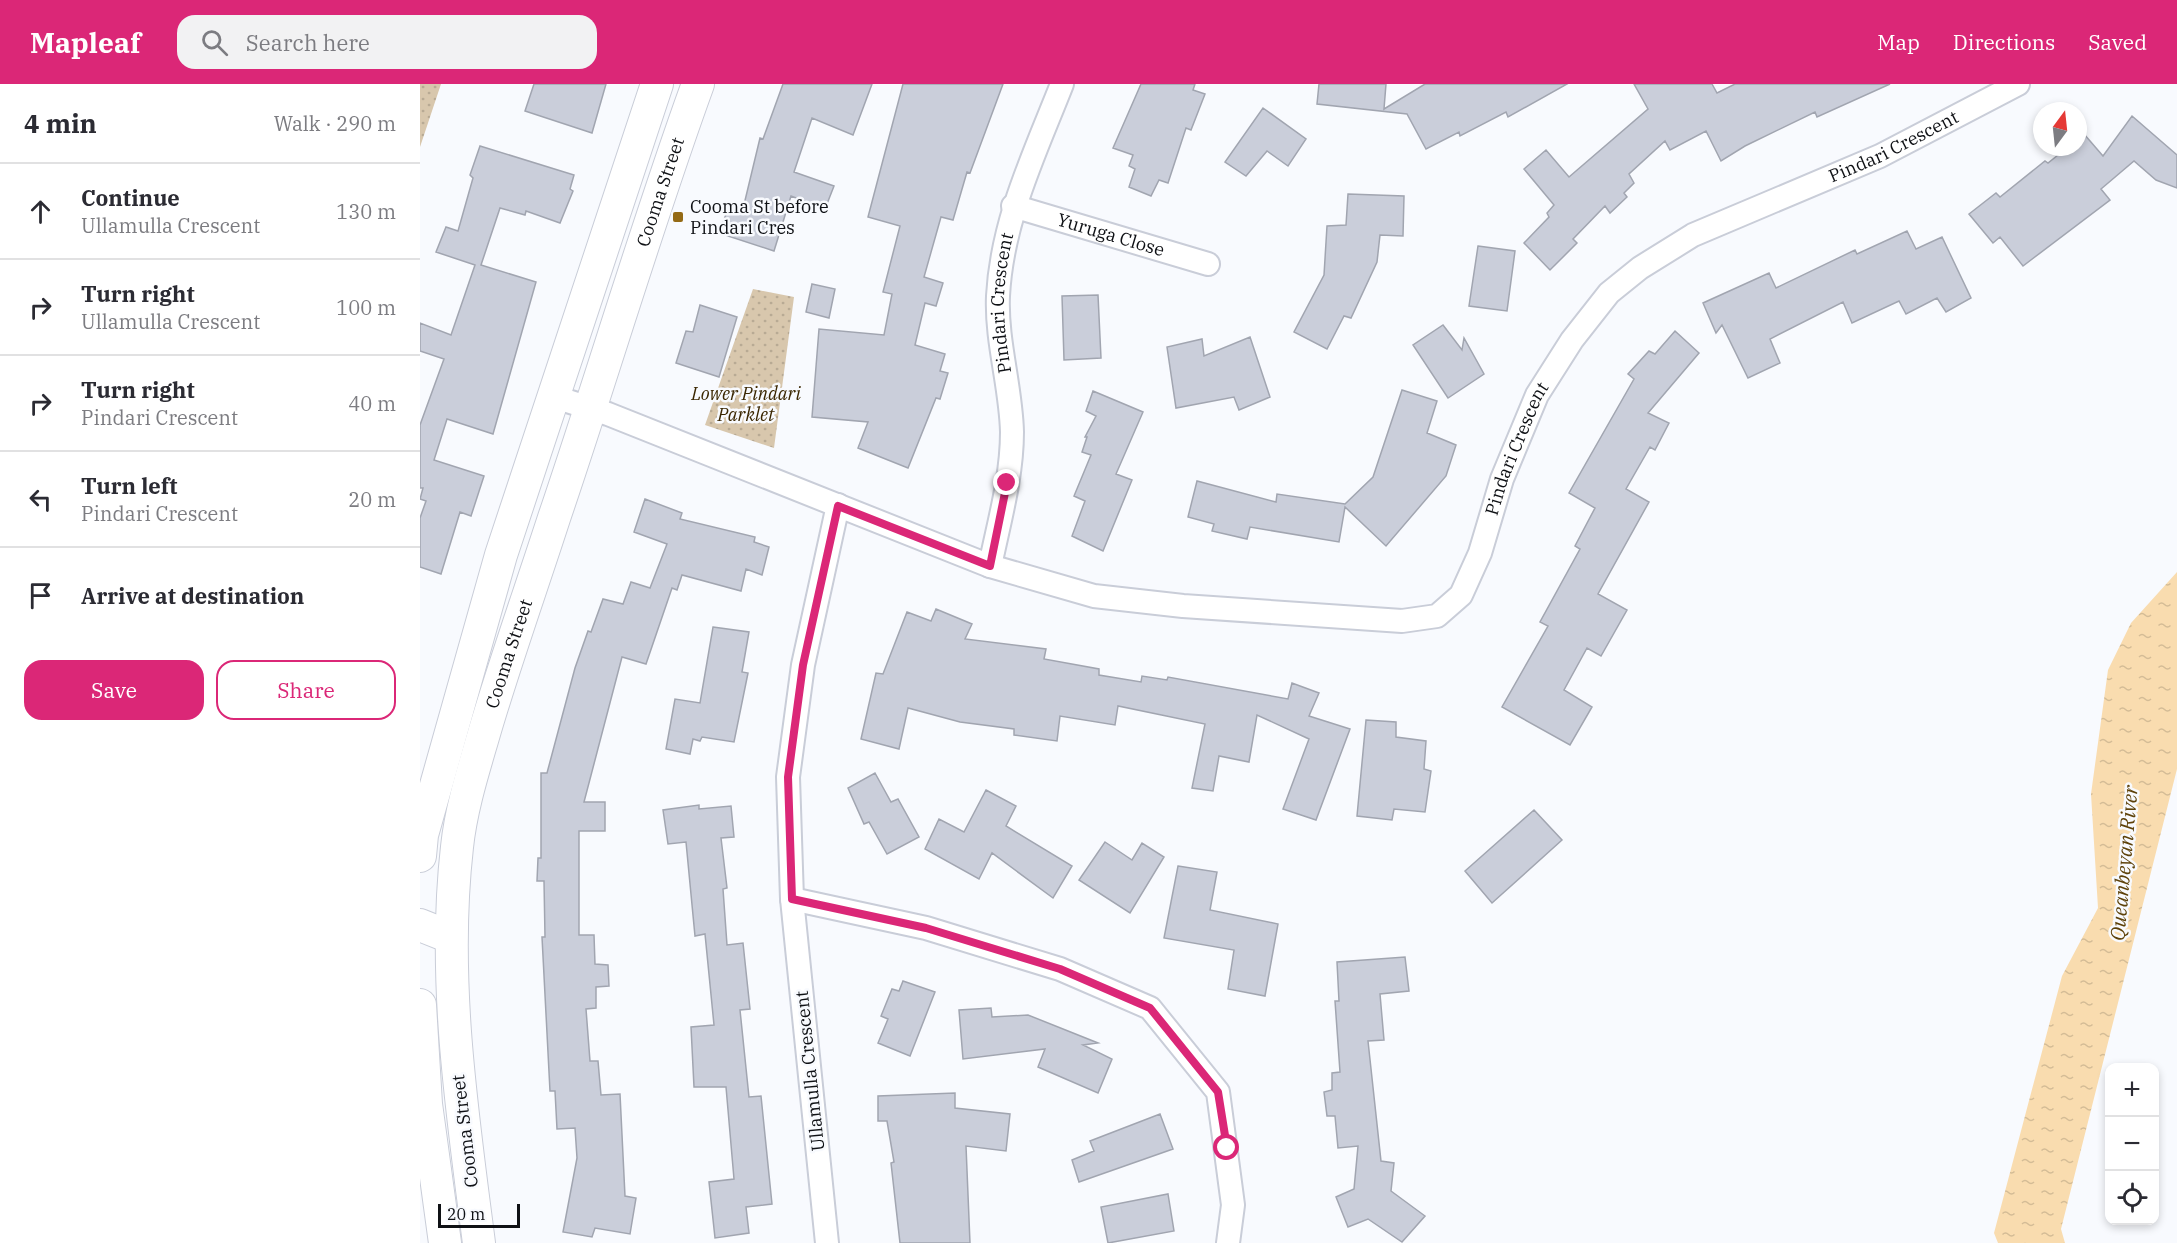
<!DOCTYPE html>
<html lang="en">
<head>
<meta charset="utf-8">
<style>
	body { margin:0; font-family:"IBM Plex Serif",serif; background:#f2f2f3; color:#2b2b33 }
	.controls { position:absolute; right:18px; bottom:18px; display:grid; overflow:hidden; border-radius:12px; box-shadow:0 3px 9px #0003 }
	.controls button { width:54px; height:54px; display:grid; place-items:center; padding:0; border:0; border-bottom:2px solid #e1e1e2; background:#fff; color:#2b2b33; font:30px sans-serif }
	.compass { position:absolute; left:1613px; top:18px; width:54px; height:54px; border-radius:50%; background:#fff; box-shadow:0 3px 9px #0003; rotate:15deg }
	.scale { position:absolute; left:18px; bottom:15px; width:82px; box-sizing:border-box; padding-left:6px; border:3px solid #0f1115; border-top:0; font-size:16px; line-height:21px; white-space:nowrap; color:#0f1115; -webkit-text-stroke:4px #f8fafe; paint-order:stroke }
	.stop { position:absolute; width:18px; height:18px; margin:-14px; border:4px solid #db2777; border-radius:50%; background:#fff }
	.stop.end { background:#db2777; border-color:#fff; box-shadow:0 2px 6px #0008 }
	.list { margin:0; padding:0; list-style:none }
	h2 { display:flex; justify-content:space-between; align-items:center; height:78px; margin:0; padding:0 24px; font-size:26px }
	h2 small { font-size:20px; font-weight:400; color:#7c7c81 }
	.list li { display:grid; grid-template-columns:39px 1fr auto; gap:18px; align-items:center; box-sizing:border-box; height:96px; padding:0 24px; border-top:2px solid #e1e1e2 }
	.list b { display:block; font-size:22px; white-space:nowrap }
	.list p { margin:0; font-size:20px; white-space:nowrap; color:#7c7c81 }
	.list em { font-size:20px; font-style:normal; color:#7c7c81 }
	.actions { display:flex; gap:12px; padding:18px 24px }
	.actions a { flex:1; padding:14px 0; border:2px solid #db2777; border-radius:18px; text-align:center; font-size:21px; color:#db2777 }
	.actions .main { background:#db2777; color:#fff }
	.icon { flex:none; width:33px; height:33px; fill:none; stroke:currentColor; stroke-width:2; stroke-linecap:round; stroke-linejoin:round }
	.map { position:relative; flex:none; width:1757px; height:1159px; overflow:hidden }
	header { display:flex; align-items:center; gap:36px; box-sizing:border-box; height:84px; padding:0 30px; background:#db2777; color:#fff }
	header strong { font-size:28px }
	nav { display:flex; gap:33px; margin-inline-start:auto; font-size:21px }
	.search { width:420px; height:54px; background:#f2f2f3; display:flex; align-items:center; gap:15px; box-sizing:border-box; padding:0 21px; border-radius:18px; color:#7c7c81; font-size:22px }
	main { display:flex }
	aside { flex:1; background:#fff }
	.map>svg:first-child { display:block }
</style>
</head>
<body>
<header>
<strong>Mapleaf</strong>
<div class="search"><svg class="icon" aria-label="search" viewBox="0 0 24 24"><circle cx="10" cy="10" r="6"/><path d="M15 15l6 6"/></svg>Search here</div>
<nav><a>Map</a><a>Directions</a><a>Saved</a></nav>
</header>
<main>
<aside>
<h2>4 min<small>Walk · 290 m</small></h2>
<ul class="list">
<li><svg class="icon" aria-label="ahead" viewBox="0 0 24 24"><path d="M12 20V5M6 11l6-6 6 6"/></svg><div><b>Continue</b><p>Ullamulla Crescent</p></div><em>130 m</em></li>
<li><svg class="icon" aria-label="right" viewBox="0 0 24 24"><path d="M7 20v-9h11M14 6l5 5-5 5"/></svg><div><b>Turn right</b><p>Ullamulla Crescent</p></div><em>100 m</em></li>
<li><svg class="icon" aria-label="right" viewBox="0 0 24 24"><path d="M7 20v-9h11M14 6l5 5-5 5"/></svg><div><b>Turn right</b><p>Pindari Crescent</p></div><em>40 m</em></li>
<li><svg class="icon" aria-label="left" viewBox="0 0 24 24"><path d="M17 20v-9H6M10 6l-5 5 5 5"/></svg><div><b>Turn left</b><p>Pindari Crescent</p></div><em>20 m</em></li>
<li><svg class="icon" aria-label="arrive" viewBox="0 0 24 24"><path d="M6 21V4h12l-3 4 3 4H6"/></svg><div><b>Arrive at destination</b></div></li>
</ul>
<div class="actions"><a class="main">Save</a><a>Share</a></div>
</aside>
<div class="map">
<svg width="1757" height="1159" viewBox="0 0 1757 1159">
	<defs>
		<pattern id="grass-dots" width="8" height="8" patternUnits="userSpaceOnUse" patternTransform="scale(1.5)"><rect width="8" height="8" fill="#d8c7ad"/><path d="M2 2h.1M6 6h.1" fill="none" stroke="#b8aa94" stroke-width="1.8" stroke-linecap="round"/></pattern>
		<pattern id="water-ripples" width="26" height="14" patternUnits="userSpaceOnUse" patternTransform="scale(1.5)"><rect width="26" height="14" fill="#f9dcaf"/><path d="M2 4q2-2 4 0t4 0M15 11q2-2 4 0t4 0" fill="none" stroke="#d4bc96"/></pattern>
	</defs>
	<rect width="100%" height="100%" fill="#f8fafe"/>
	<!-- grass -->
	<path fill="url(#grass-dots)" d="M 0,0 L 21,0 L 0,63 Z
		M 333,205 L 374,213 L 354,364 L 285,341 Z"/>
	<!-- water -->
	<path fill="url(#water-ripples)" d="M 1757,488 L 1757,685 L 1641,1145 L 1645,1159 L 1578,1159 L 1574,1149 L 1642,892 L 1678,824 L 1671,710 L 1688,586 L 1711,539 Z"/>
	<!-- building -->
	<path fill="#caceda" stroke="#a1a5b0" stroke-width="1.5" d="M 114,0 L 186,0 L 172,49 L 105,27 Z
		M 363,0 L 452,0 L 433,51 L 392,34 L 374,88 L 414,102 L 405,125 L 371,112 L 354,167 L 299,149 L 308,125 L 322,129 L 340,54 L 343,55 Z
		M 483,0 L 583,0 L 550,89 L 547,88 L 533,136 L 521,133 L 504,193 L 523,199 L 516,222 L 505,219 L 495,261 L 525,270 L 520,287 L 528,289 L 520,315 L 516,314 L 488,384 L 438,364 L 448,338 L 392,333 L 399,245 L 464,251 L 472,210 L 463,208 L 480,142 L 448,133 Z
		M 721,0 L 775,0 L 773,6 L 785,10 L 771,46 L 766,44 L 748,99 L 739,96 L 731,112 L 709,103 L 715,85 L 709,82 L 713,71 L 693,64 Z
		M 899,0 L 966,0 L 964,25 L 1005,0 L 1147,0 L 1088,33 L 1086,28 L 1040,52 L 1039,48 L 1006,65 L 987,30 L 897,20 Z
		M 1214,0 L 1292,0 L 1297,9 L 1315,0 L 1470,0 L 1397,33 L 1395,28 L 1325,62 L 1301,77 L 1286,47 L 1250,66 L 1245,57 L 1209,90 L 1214,99 L 1204,109 L 1207,113 L 1190,129 L 1185,122 L 1153,155 L 1157,159 L 1130,186 L 1104,159 L 1129,133 L 1127,129 L 1134,121 L 1104,85 L 1126,66 L 1149,93 L 1228,25 Z
		M 843,24 L 886,55 L 868,82 L 847,67 L 826,92 L 805,78 Z
		M 1712,32 L 1757,71 L 1757,104 L 1736,96 L 1714,77 L 1681,105 L 1690,116 L 1603,182 L 1580,153 L 1573,159 L 1549,130 L 1576,109 L 1580,113 L 1625,77 L 1628,79 L 1648,63 L 1658,63 L 1658,54 L 1664,50 L 1683,72 Z
		M 60,62 L 154,91 L 150,105 L 153,107 L 140,139 L 106,127 L 105,131 L 80,124 L 61,181 L 116,198 L 73,350 L 27,335 L 14,376 L 64,392 L 51,432 L 40,428 L 21,490 L 0,483 L 0,434 L 6,417 L 0,415 L 3,404 L 0,404 L 0,341 L 24,275 L 0,267 L 0,239 L 31,251 L 55,181 L 16,168 L 26,143 L 38,147 L 53,94 L 50,91 Z
		M 928,110 L 984,112 L 983,152 L 960,151 L 957,178 L 931,234 L 924,232 L 907,265 L 874,248 L 904,191 L 907,142 L 926,141 Z
		M 1487,147 L 1496,165 L 1522,153 L 1551,214 L 1526,228 L 1517,214 L 1486,230 L 1479,217 L 1432,239 L 1423,218 L 1350,255 L 1360,279 L 1328,294 L 1302,241 L 1296,249 L 1283,219 L 1349,189 L 1356,204 L 1435,166 L 1437,170 Z
		M 1058,162 L 1095,167 L 1087,227 L 1049,222 Z
		M 392,200 L 415,205 L 409,234 L 386,228 Z
		M 678,211 L 681,274 L 644,276 L 642,212 Z
		M 280,221 L 317,233 L 299,293 L 256,279 L 266,247 L 273,248 Z
		M 1023,241 L 1042,266 L 1044,254 L 1064,290 L 1028,314 L 993,261 Z
		M 1255,247 L 1279,269 L 1228,329 L 1249,339 L 1235,366 L 1230,363 L 1206,405 L 1229,418 L 1178,510 L 1207,526 L 1181,572 L 1167,564 L 1144,606 L 1172,623 L 1150,661 L 1082,623 L 1128,542 L 1120,538 L 1160,465 L 1155,462 L 1175,424 L 1149,409 L 1214,295 L 1208,290 L 1229,267 L 1235,270 Z
		M 830,253 L 850,313 L 819,326 L 814,313 L 756,324 L 747,263 L 782,255 L 784,272 Z
		M 982,306 L 1017,317 L 1007,349 L 1036,361 L 1026,392 L 966,462 L 925,423 L 919,458 L 830,443 L 827,455 L 792,447 L 794,440 L 768,433 L 777,397 L 856,418 L 857,410 L 925,420 L 953,393 Z
		M 673,307 L 723,328 L 696,390 L 712,396 L 683,467 L 652,452 L 665,417 L 654,412 L 671,371 L 662,368 L 667,353 L 665,353 L 676,332 L 666,327 Z
		M 225,415 L 262,429 L 260,435 L 335,453 L 334,458 L 349,463 L 342,491 L 326,485 L 321,507 L 262,491 L 257,506 L 252,504 L 226,580 L 202,573 L 164,718 L 185,718 L 185,747 L 159,747 L 159,851 L 174,851 L 175,880 L 188,881 L 189,902 L 176,903 L 176,924 L 166,925 L 170,977 L 178,977 L 181,1011 L 200,1010 L 205,1112 L 216,1114 L 210,1150 L 175,1144 L 172,1153 L 143,1148 L 157,1074 L 155,1044 L 137,1045 L 135,1007 L 130,1007 L 122,853 L 125,853 L 124,797 L 117,797 L 118,774 L 121,774 L 121,689 L 127,689 L 155,584 L 168,547 L 171,548 L 183,515 L 203,520 L 211,498 L 230,504 L 247,460 L 214,448 Z
		M 516,525 L 552,540 L 545,555 L 626,565 L 624,575 L 679,585 L 679,591 L 721,598 L 722,592 L 747,596 L 748,593 L 868,615 L 872,599 L 899,609 L 889,632 L 930,645 L 896,736 L 863,725 L 889,655 L 837,631 L 829,678 L 799,672 L 793,707 L 772,704 L 785,640 L 698,622 L 695,641 L 640,632 L 637,657 L 594,651 L 594,645 L 540,638 L 488,624 L 479,665 L 441,655 L 456,589 L 463,590 L 487,528 L 511,537 Z
		M 293,543 L 329,548 L 322,588 L 328,589 L 314,658 L 282,653 L 280,657 L 273,655 L 270,670 L 246,665 L 255,615 L 280,619 Z
		M 946,636 L 976,638 L 976,653 L 1006,657 L 1004,685 L 1011,687 L 1005,728 L 974,725 L 972,736 L 937,732 Z
		M 455,689 L 471,718 L 478,715 L 499,753 L 467,770 L 449,738 L 444,740 L 428,704 Z
		M 566,706 L 596,722 L 586,742 L 652,782 L 633,814 L 572,769 L 559,795 L 505,765 L 519,735 L 544,748 Z
		M 279,721 L 279,725 L 311,722 L 314,753 L 301,754 L 307,804 L 303,805 L 307,861 L 323,859 L 330,925 L 320,926 L 329,1013 L 341,1012 L 352,1120 L 326,1123 L 329,1149 L 295,1154 L 289,1098 L 314,1095 L 306,1003 L 274,1003 L 271,943 L 294,941 L 285,850 L 275,852 L 266,758 L 248,760 L 243,726 Z
		M 1114,726 L 1142,756 L 1072,819 L 1045,787 Z
		M 685,758 L 712,776 L 722,759 L 744,773 L 710,829 L 659,796 Z
		M 758,782 L 797,788 L 790,826 L 858,840 L 845,912 L 808,905 L 814,866 L 744,854 Z
		M 985,873 L 989,907 L 960,910 L 964,956 L 948,957 L 961,1077 L 974,1079 L 971,1107 L 1005,1132 L 982,1158 L 948,1135 L 928,1143 L 916,1113 L 934,1105 L 938,1062 L 918,1064 L 915,1032 L 907,1032 L 904,1008 L 912,1006 L 912,989 L 920,988 L 915,917 L 919,917 L 917,878 Z
		M 483,897 L 515,908 L 490,972 L 458,959 L 468,935 L 461,932 L 472,905 L 479,907 Z
		M 571,924 L 572,933 L 608,931 L 678,959 L 663,961 L 692,975 L 678,1009 L 618,983 L 625,965 L 543,975 L 539,926 Z
		M 535,1009 L 535,1024 L 590,1030 L 586,1067 L 546,1062 L 550,1159 L 480,1159 L 471,1079 L 474,1078 L 467,1037 L 458,1037 L 458,1012 Z
		M 740,1030 L 753,1065 L 659,1098 L 652,1076 L 674,1067 L 670,1057 Z
		M 748,1110 L 754,1147 L 688,1159 L 681,1123 Z"/>
	<g fill="none" stroke-linecap="round" stroke-linejoin="round">
		<defs>
			<g id="minor">
				<path id="s1" d="M 593,122 L 788,180"/>
				<path id="s2" d="M 135,313 L 188,330 L 570,482 L 674,512 L 763,522 L 982,537 L 1017,532 L 1041,511 L 1060,469 L 1082,395 L 1117,311 L 1152,256 L 1189,209 L 1220,184 L 1273,151 L 1460,72 L 1598,0"/>
				<path id="s3" d="M 570,482 C 579,438 592,393 592,348 C 591,303 576,257 578,212 C 582,136 615,69 642,0"/>
				<path d="M 372,815 L 506,844 L 640,885 L 730,924 L 798,1008 L 813,1121 L 808,1159"/>
				<path d="M 407,1159 L 372,815 L 368,693 L 383,581 L 418,421"/>
			</g>
			<g id="secondary">
				<path d="M 0,772 L 2,751 L 81,471 L 237,0"/>
				<path d="M 0,841 L 30,853"/>
				<path d="M 0,921 L 6,1020 L 25,1159"/>
				<path id="s4" d="M 59,1159 C 42,1028 22,895 37,763 C 41,724 54,684 65,646 C 86,575 111,505 134,434 C 183,290 226,143 278,0"/>
			</g>
		</defs>
		<!-- minor casing -->
		<use href="#minor" stroke="#c9cdd8" stroke-width="26"/>
		<!-- secondary casing -->
		<use href="#secondary" stroke="#c9cdd8" stroke-width="34"/>
		<!-- minor -->
		<use href="#minor" stroke="#fff" stroke-width="22"/>
		<!-- secondary -->
		<use href="#secondary" stroke="#fff" stroke-width="32"/>
	</g>
	<g fill="none" stroke-linecap="round" stroke-linejoin="round">
		<!-- route -->
		<path stroke="#db2777" stroke-width="8" d="M 587,399 L 570,482 L 418,422 L 383,581 L 368,693 L 372,815 L 506,844 L 640,885 L 730,924 L 798,1008 L 807,1064"/>
	</g>
	<!-- markers -->
	<rect fill="#946a15" stroke="#f8fafe" stroke-width="2" x="252" y="127" width="12" height="12" rx="3"/>
	<g text-anchor="middle" stroke-width="5" stroke-linejoin="round" paint-order="stroke">
		<!-- street labels -->
		<g font-size="18" fill="#0f1115" stroke="#f8fafe">
			<text dy="6" stroke="none"><textPath href="#s2" startOffset="1612">Pindari Crescent</textPath></text>
			<text dy="6" stroke="none"><textPath href="#s4" startOffset="1084">Cooma Street</textPath></text>
			<text dy="6" stroke="none"><textPath href="#s1" startOffset="102">Yuruga Close</textPath></text>
			<text dy="6" stroke="none"><textPath href="#s3" startOffset="266">Pindari Crescent</textPath></text>
			<text dy="6" stroke="none"><textPath href="#s2" startOffset="1108">Pindari Crescent</textPath></text>
			<text dy="6" stroke="none"><textPath href="#s4" startOffset="598">Cooma Street</textPath></text>
			<text transform="translate(390 987) rotate(-96)" y="6">Ullamulla Crescent</text>
			<text transform="translate(45 1047) rotate(-97)" y="6">Cooma Street</text>
		</g>
		<!-- poi labels -->
		<g font-size="18" fill="#0f1115" stroke="#f8fafe" text-anchor="start">
			<text x="270" y="129">Cooma St before<tspan x="270" dy="21">Pindari Cres</tspan></text>
		</g>
		<!-- park labels -->
		<g font-size="18" font-style="italic" fill="#3a2601" stroke="#f8fafe">
			<text x="326" y="316">Lower Pindari<tspan x="326" dy="21">Parklet</tspan></text>
		</g>
		<!-- water labels -->
		<g font-size="20" font-style="italic" fill="#5d4109" stroke="#f8fafe">
			<text transform="translate(1704 779) rotate(-85)" y="7">Queanbeyan River</text>
		</g>
	</g>
</svg>
<div class="controls">
<button>+</button>
<button>−</button>
<button><svg class="icon" aria-label="locate" viewBox="0 0 24 24"><circle cx="12" cy="12" r="6"/><path d="M12 2v4M12 18v4M2 12h4M18 12h4"/></svg></button>
</div>
<svg class="compass" viewBox="-18 -18 36 36"><path d="M0-13l5 13h-10z" fill="#e53935"/><path d="M0 13l5-13h-10z" fill="#7c7c81"/></svg>
<div class="scale">20 m</div>
<div class="stop" style="left:807px;top:1064px"></div>
<div class="stop end" style="left:587px;top:399px"></div>
</div>
</main>
</body>
</html>
